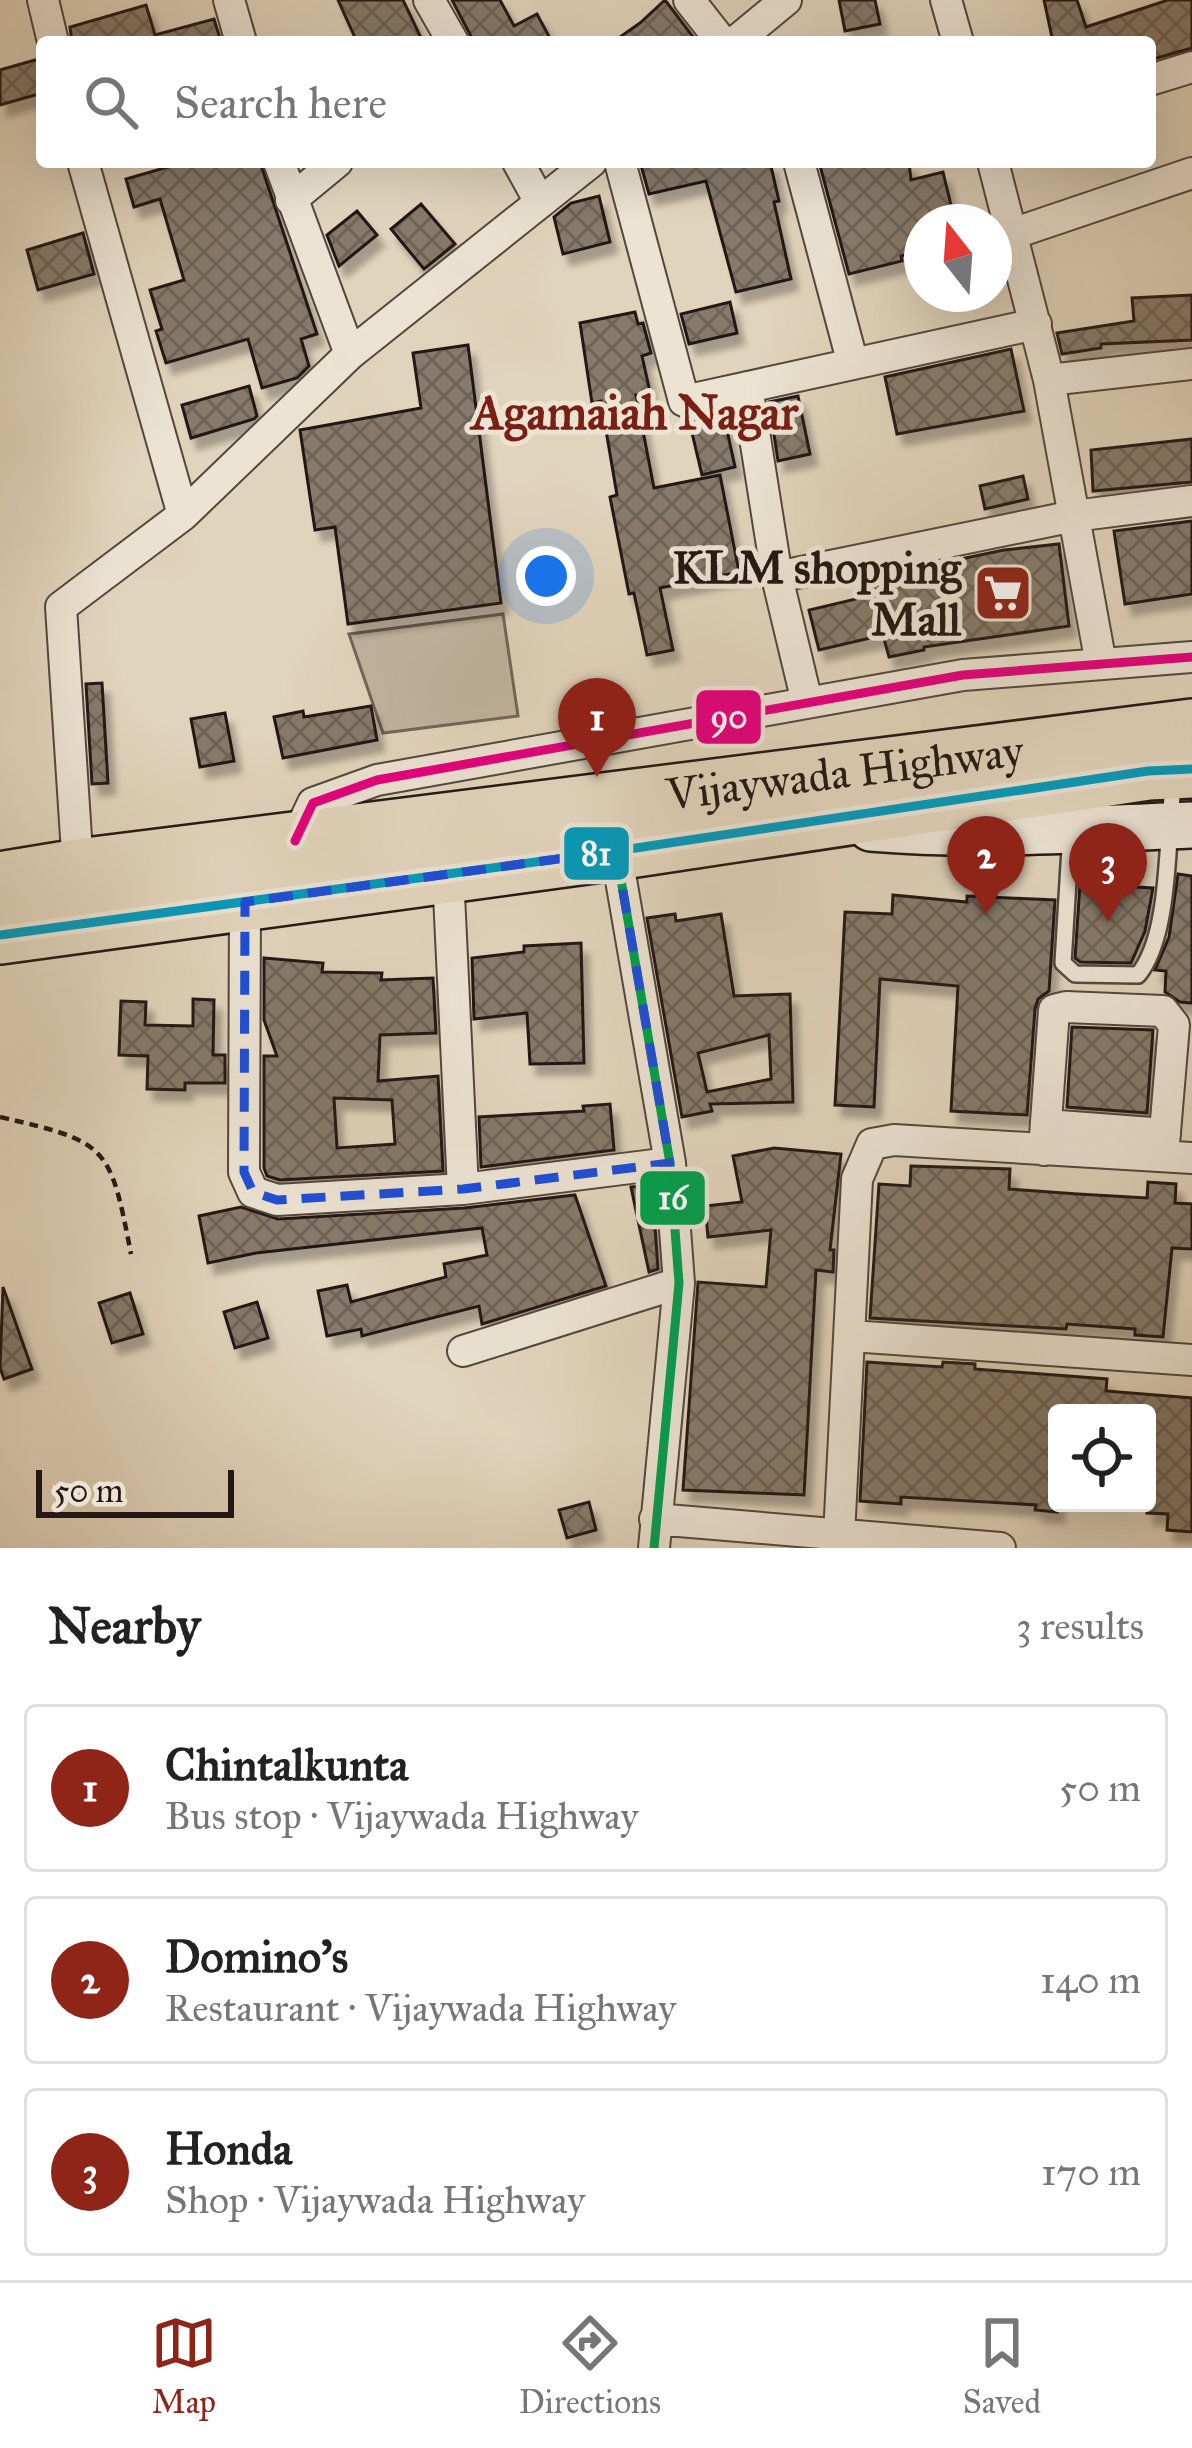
<!DOCTYPE html>
<html lang="en">
<head>
<meta charset="utf-8">
<style>
	body { margin:0; font-family:"IM FELL Great Primer",serif; background:#f6f6f6; color:#222 }
	.controls { position:absolute; right:36px; bottom:36px; display:grid; overflow:hidden; border-radius:12px; box-shadow:0 12px 48px #0002 }
	.controls button { width:108px; height:108px; display:grid; place-items:center; padding:0; border:0; border-bottom:3px solid #e0e0e0; background:#fff; color:#222; font:60px sans-serif }
	.compass { position:absolute; left:904px; top:204px; width:108px; height:108px; border-radius:50%; background:#fff; box-shadow:0 12px 48px #0002; rotate:343deg }
	.scale { position:absolute; left:36px; bottom:30px; width:198px; box-sizing:border-box; padding-left:12px; border:6px solid #231813; border-top:0; font-size:33px; line-height:42px; white-space:nowrap; color:#231813; -webkit-text-stroke:9px #ece3d3; paint-order:stroke }
	.you { position:absolute; left:546px; top:576px; width:42px; height:42px; margin:-30px; border:9px solid #fff; border-radius:50%; background:#1a73e8; box-shadow:0 0 0 18px #1a73e833 }
	.badge { display:grid; place-items:center; width:78px; height:78px; border-radius:50%; background:#8f2418; color:#fff; font-size:39px; font-weight:700 }
	.pin { position:absolute; translate:-50% -99px; filter:drop-shadow(0 3px 6px #0008) }
	.pin::after { content:''; position:absolute; top:63px; width:42px; height:36px; background:inherit; clip-path:polygon(0 0,100% 0,50% 100%) }
	.list { margin:0; padding:0; list-style:none }
	h2 { display:flex; justify-content:space-between; align-items:center; height:156px; margin:0; padding:0 48px; font-size:51px }
	h2 small { font-size:39px; font-weight:400; color:#767676 }
	.list li { display:grid; grid-template-columns:78px 1fr auto; gap:36px; align-items:center; box-sizing:border-box; height:168px; margin:0 24px 24px; padding:0 24px; border:3px solid #e0e0e0; border-radius:12px }
	.list b { display:block; font-size:45px; white-space:nowrap }
	.list p { margin:0; font-size:39px; white-space:nowrap; color:#767676 }
	.list em { font-size:39px; font-style:normal; color:#767676 }
	.icon { flex:none; width:66px; height:66px; fill:none; stroke:currentColor; stroke-width:2; stroke-linecap:round; stroke-linejoin:round }
	.map { position:relative; flex:none; width:1192px; height:1548px; overflow:hidden }
	.search { position:absolute; background:#fff; box-shadow:0 12px 48px #0002; left:36px; right:36px; top:36px; height:132px; display:flex; align-items:center; gap:30px; box-sizing:border-box; padding:0 42px; border-radius:12px; color:#767676; font-size:45px }
	.sheet { height:732px; background:#fff }
	nav { display:flex; justify-content:space-around; align-items:center; box-sizing:border-box; height:168px; border-top:3px solid #e0e0e0; background:#fff; font-size:33px; color:#767676 }
	nav a { display:grid; justify-items:center; gap:6px }
	nav .on { color:#8f2418 }
	.map>svg:first-child { display:block }
</style>
</head>
<body>
<div class="map">
<svg width="1192" height="1548" viewBox="0 0 1192 1548">
	<defs>
		<pattern id="building-cross-hatch" width="8" height="8" patternUnits="userSpaceOnUse" patternTransform="scale(3)"><rect width="8" height="8" fill="#867a6b"/><path d="M0 0l8 8M0 8l8-8" fill="none" stroke="#6d6357"/></pattern>
		<filter id="shadow"><feDropShadow dx="7" dy="11" stdDeviation="3" flood-color="#0004"/></filter>
	</defs>
	<rect width="100%" height="100%" fill="#e1d4bc"/>
	<filter id="stains"><feTurbulence type="fractalNoise" baseFrequency=".00167" numOctaves="4"/><feColorMatrix values="0 0 0 0 .2 0 0 0 0 .09 0 0 0 0 .02 0 0 0 .5 -.17"/></filter>
	<radialGradient id="worn" r=".72"><stop offset=".6" stop-color="#630" stop-opacity="0"/><stop offset="1" stop-color="#630" stop-opacity=".3"/></radialGradient>
	<!-- green -->
	<path fill="#c1b49f" stroke="#726659" stroke-width="3" d="M 503,614 L 518,716 L 383,733 L 349,634 Z"/>
	<!-- building -->
	<path fill="url(#building-cross-hatch)" stroke="#231813" stroke-width="3" fill-rule="evenodd" filter="url(#shadow)" d="M 338,0 L 403,0 L 423,42 L 357,42 Z
		M 452,0 L 500,0 L 514,26 L 537,14 L 552,42 L 474,42 Z
		M 665,0 L 697,42 L 613,42 L 640,23 Z
		M 839,0 L 875,0 L 880,24 L 845,31 Z
		M 1044,0 L 1077,0 L 1086,27 L 1168,0 L 1192,0 L 1192,48 L 1150,60 L 1150,42 L 1053,42 Z
		M 146,5 L 155,35 L 214,19 L 221,42 L 72,42 L 70,27 Z
		M 42,58 L 42,93 L 0,105 L 0,70 Z
		M 185,162 L 260,162 L 317,334 L 301,339 L 309,366 L 297,378 L 262,388 L 248,339 L 166,363 L 156,331 L 162,329 L 150,290 L 184,280 L 160,199 L 134,207 L 126,179 Z
		M 640,162 L 770,162 L 779,201 L 774,202 L 791,279 L 736,292 L 706,181 L 649,194 Z
		M 819,162 L 909,162 L 911,180 L 943,172 L 955,222 L 922,222 L 922,251 L 901,256 L 902,261 L 849,274 Z
		M 599,196 L 610,242 L 563,254 L 554,217 L 571,203 Z
		M 421,204 L 455,244 L 424,269 L 391,229 Z
		M 357,211 L 377,235 L 339,266 L 327,235 Z
		M 83,233 L 94,274 L 38,290 L 27,250 Z
		M 1192,295 L 1192,340 L 1101,344 L 1101,348 L 1062,354 L 1057,333 L 1134,321 L 1132,298 Z
		M 730,302 L 737,333 L 689,344 L 681,314 Z
		M 635,312 L 638,324 L 643,323 L 651,353 L 642,356 L 650,392 L 636,395 L 654,488 L 720,475 L 739,572 L 660,588 L 673,650 L 647,655 L 634,593 L 629,594 L 610,497 L 617,495 L 601,401 L 592,403 L 580,323 Z
		M 468,345 L 501,603 L 348,624 L 335,527 L 315,530 L 300,430 L 421,408 L 413,353 Z
		M 1011,349 L 1024,411 L 897,434 L 885,377 Z
		M 249,386 L 257,416 L 254,419 L 191,438 L 182,405 Z
		M 798,396 L 810,454 L 778,461 L 769,402 Z
		M 723,412 L 735,467 L 702,475 L 689,420 Z
		M 1192,439 L 1192,482 L 1093,491 L 1091,450 Z
		M 1023,476 L 1028,499 L 985,509 L 980,486 Z
		M 1192,521 L 1192,594 L 1125,604 L 1114,531 Z
		M 1059,544 L 1069,626 L 924,647 L 924,650 L 889,657 L 883,635 L 819,650 L 809,610 L 873,595 L 869,578 L 1004,550 Z
		M 102,683 L 108,783 L 92,784 L 86,684 Z
		M 371,706 L 377,740 L 283,758 L 274,717 L 303,711 L 304,717 Z
		M 225,713 L 234,761 L 200,767 L 191,719 Z
		M 1178,874 L 1192,876 L 1192,1003 L 1180,1002 L 1165,992 L 1166,971 L 1155,970 L 1169,937 Z
		M 1080,884 L 1153,888 L 1145,931 L 1131,963 L 1080,962 L 1075,958 Z
		M 893,895 L 967,902 L 967,896 L 1055,900 L 1049,991 L 1038,999 L 1035,1009 L 1027,1115 L 951,1111 L 958,986 L 880,979 L 874,1107 L 835,1105 L 845,912 L 892,914 Z
		M 675,914 L 676,921 L 721,914 L 734,996 L 790,994 L 793,1102 L 710,1104 L 712,1111 L 682,1117 L 647,918 ZM 769,1035 L 771,1079 L 707,1092 L 698,1053 Z
		M 581,943 L 584,1063 L 530,1064 L 527,1013 L 474,1019 L 472,958 L 524,952 L 524,946 Z
		M 264,958 L 323,963 L 322,972 L 382,973 L 381,980 L 433,978 L 436,1033 L 380,1035 L 378,1081 L 438,1076 L 443,1171 L 280,1180 L 267,1176 L 264,1168 L 264,1056 L 277,1056 L 264,1020 ZM 334,1098 L 392,1100 L 395,1144 L 337,1148 Z
		M 193,999 L 214,1000 L 213,1055 L 225,1055 L 225,1083 L 185,1083 L 185,1090 L 147,1089 L 148,1056 L 119,1055 L 121,1001 L 146,1002 L 145,1025 L 193,1026 Z
		M 1072,1027 L 1153,1030 L 1147,1113 L 1067,1107 Z
		M 610,1104 L 614,1150 L 481,1167 L 479,1117 L 584,1111 L 583,1106 Z
		M 774,1148 L 841,1154 L 830,1250 L 834,1250 L 833,1272 L 816,1270 L 804,1495 L 683,1490 L 698,1282 L 766,1287 L 771,1230 L 708,1237 L 705,1206 L 742,1202 L 733,1156 Z
		M 911,1166 L 1010,1169 L 1009,1189 L 1078,1194 L 1147,1198 L 1148,1182 L 1176,1184 L 1175,1203 L 1192,1204 L 1192,1249 L 1172,1248 L 1163,1337 L 1135,1335 L 1135,1329 L 1067,1324 L 1066,1329 L 870,1318 L 879,1184 L 910,1186 Z
		M 652,1185 L 658,1269 L 649,1272 L 631,1187 Z
		M 575,1195 L 606,1286 L 482,1324 L 479,1306 L 362,1336 L 361,1329 L 327,1336 L 318,1291 L 347,1285 L 351,1302 L 446,1277 L 444,1264 L 487,1255 L 482,1228 L 256,1253 L 208,1263 L 199,1216 L 241,1207 L 278,1219 L 464,1208 Z
		M 3,1287 L 32,1369 L 4,1379 L 0,1368 Z
		M 130,1293 L 143,1334 L 112,1343 L 99,1303 Z
		M 257,1302 L 268,1338 L 235,1348 L 224,1312 Z
		M 867,1362 L 942,1367 L 943,1362 L 975,1364 L 975,1369 L 1107,1379 L 1106,1391 L 1192,1398 L 1192,1532 L 1167,1530 L 1168,1514 L 1147,1513 L 1147,1413 L 1057,1413 L 1057,1512 L 1035,1510 L 1036,1505 L 901,1497 L 901,1504 L 860,1501 Z
		M 589,1502 L 596,1530 L 567,1538 L 559,1510 Z"/>
	<g fill="none" stroke-linecap="round" stroke-linejoin="round">
		<defs>
			<path id="lane" d="M 1071,832 L 1063,963 L 1075,974 L 1138,975 C 1172,934 1166,833 1174,779"/>
			<path id="street" d="M 43,0 L 53,42
				M 229,0 L 241,42
				M 429,0 L 453,42
				M 689,0 L 722,42
				M 946,0 L 958,42
				M 735,42 L 786,0
				M 1150,80 L 1192,67
				M 83,162 L 183,515
				M 279,162 L 350,354
				M 518,162 L 540,202
				M 620,162 L 684,401 L 1036,324
				M 799,162 L 853,364
				M 993,162 L 1049,380 L 1101,664
				M 291,200 L 337,162
				M 1012,234 L 1192,173
				M 1049,380 L 1192,364
				M 747,387 L 777,577 L 1074,516 L 1192,501
				M 777,577 L 807,702
				M 295,841 L 313,803 L 377,780 L 963,675 L 1192,657
				M 616,851 L 670,1163 L 679,1283 L 654,1548
				M 78,868 L 61,607 L 183,515 L 350,354 L 591,162
				M 448,874 L 463,1189
				M 245,902 L 244,1172 L 253,1192 L 277,1200 L 463,1189 L 670,1163
				M 1046,1125 L 1165,1134
				M 1044,1150 L 1054,1010 L 1066,1007 L 1163,1011 L 1174,1025 L 1163,1156
				M 851,1336 L 1192,1360
				M 463,1351 L 679,1283
				M 655,1519 L 1000,1548
				M 839,1536 L 857,1179 L 872,1144 L 894,1140 L 1192,1158"/>
			<path id="secondary" d="M 871,828 C 978,837 1085,829 1192,825"/>
			<g id="highway">
				<path id="s1" d="M 0,881 L 78,868 L 1192,728"/>
				<path d="M 0,935 L 616,851 L 1148,771 L 1192,769"/>
			</g>
		</defs>
		<!-- lane casing -->
		<use href="#lane" stroke="#52473d" stroke-width="20"/>
		<!-- street casing -->
		<use href="#street" stroke="#52473d" stroke-width="34"/>
		<!-- secondary casing -->
		<use href="#secondary" stroke="#231813" stroke-width="50"/>
		<!-- highway casing -->
		<use href="#highway" stroke="#231813" stroke-width="62"/>
		<!-- path -->
		<path stroke="#231813" stroke-width="4.5" stroke-dasharray="9 6" stroke-linecap="butt" d="M 0,1117 C 108,1142 110,1145 131,1254"/>
		<!-- lane -->
		<use href="#lane" stroke="#ece3d3" stroke-width="15"/>
		<!-- street -->
		<use href="#street" stroke="#ece3d3" stroke-width="30"/>
		<!-- secondary -->
		<use href="#secondary" stroke="#ece3d3" stroke-width="45"/>
		<!-- highway -->
		<use href="#highway" stroke="#e1d4bc" stroke-width="57"/>
		<defs>
			<path id="bus-1" d="M 295,841 L 313,803 L 377,780 L 963,675 L 1192,657"/>
			<path id="bus-2" d="M 616,851 L 670,1163 L 679,1283 L 654,1548"/>
			<path id="bus-3" d="M 0,935 L 616,851 L 1148,771 L 1192,769"/>
		</defs>
		<!-- bus-1 casing -->
		<use href="#bus-1" stroke="#ece3d3" stroke-width="18"/>
		<!-- bus-2 casing -->
		<use href="#bus-2" stroke="#ece3d3" stroke-width="18"/>
		<!-- bus-3 casing -->
		<use href="#bus-3" stroke="#ece3d3" stroke-width="18"/>
		<!-- bus-1 -->
		<use href="#bus-1" stroke="#e5007d" stroke-width="9"/>
		<!-- bus-2 -->
		<use href="#bus-2" stroke="#029f4e" stroke-width="9"/>
		<!-- bus-3 -->
		<use href="#bus-3" stroke="#049abb" stroke-width="9"/>
	</g>
	<!-- marked area -->
	<path fill="none" stroke="#1d4ed8" stroke-width="9" stroke-dasharray="24 15" stroke-linejoin="round" d="M 616,851 L 670,1163 L 463,1189 L 277,1200 L 253,1192 L 244,1172 L 245,902 Z"/>
	<!-- icons -->
	<defs>
		<symbol id="supermarket-square" viewBox="-11 -11 22 22"><rect x="-9" y="-9" width="18" height="18" rx="4" fill="#8f2418" stroke="#ece3d3"/><path d="M-6-5.5h2.5l.6 2H6L4.5 2H-2.5L-4.4-4H-6ZM-1.5 3.2a1.3 1.3 0 1 0 .1 0ZM3 3.2a1.3 1.3 0 1 0 .1 0Z" fill="#fff"/></symbol>
	</defs>
	<g fill-rule="evenodd">
		<use href="#supermarket-square" x="970" y="560" width="66" height="66"/>
	</g>
	<g text-anchor="middle" stroke-width="10" stroke-linejoin="round" paint-order="stroke">
		<!-- poi labels -->
		<g font-size="45" font-weight="bold" fill="#231813" stroke="#ece3d3" text-anchor="end">
			<text x="961" y="583">KLM shopping<tspan x="961" dy="52">Mall</tspan></text>
		</g>
		<!-- street labels -->
		<g font-size="45" fill="#231813" stroke="#ece3d3">
			<text dy="16" stroke="none"><textPath href="#s1" startOffset="852">Vijaywada Highway</textPath></text>
		</g>
		<!-- neighbourhood labels -->
		<g font-size="48" font-weight="bold" fill="#7a1f14" stroke="#ece3d3">
			<text x="635" y="429">Agamaiah Nagar</text>
		</g>
	</g>
	<g stroke="#ece3d3" stroke-width="4.5">
		<rect x="694" y="688" width="69" height="58" rx="12" fill="#e5007d"/>
		<rect x="562" y="825" width="69" height="57" rx="12" fill="#049abb"/>
		<rect x="638" y="1169" width="69" height="58" rx="12" fill="#029f4e"/>
	</g>
	<g font-size="33" text-anchor="middle" font-weight="bold" fill="#fff">
		<text x="729" y="728">90</text>
		<text x="596" y="865">81</text>
		<text x="673" y="1209">16</text>
	</g>
	<rect width="100%" height="100%" filter="url(#stains)"/>
	<rect width="100%" height="100%" fill="url(#worn)"/>
</svg>
<div class="controls">
<button><svg class="icon" aria-label="locate" viewBox="0 0 24 24"><circle cx="12" cy="12" r="6"/><path d="M12 2v4M12 18v4M2 12h4M18 12h4"/></svg></button>
</div>
<svg class="compass" viewBox="-18 -18 36 36"><path d="M0-13l5 13h-10z" fill="#e53935"/><path d="M0 13l5-13h-10z" fill="#767676"/></svg>
<div class="scale">50 m</div>
<div class="you"></div>
<div class="pin badge" style="left:597px;top:777px">1</div>
<div class="pin badge" style="left:986px;top:915px">2</div>
<div class="pin badge" style="left:1108px;top:922px">3</div>
<div class="search"><svg class="icon" aria-label="search" viewBox="0 0 24 24"><circle cx="10" cy="10" r="6"/><path d="M15 15l6 6"/></svg>Search here</div>
</div>
<section class="sheet">
<h2>Nearby<small>3 results</small></h2>
<ul class="list">
<li><span class="badge">1</span><div><b>Chintalkunta</b><p>Bus stop · Vijaywada Highway</p></div><em>50 m</em></li>
<li><span class="badge">2</span><div><b>Domino's</b><p>Restaurant · Vijaywada Highway</p></div><em>140 m</em></li>
<li><span class="badge">3</span><div><b>Honda</b><p>Shop · Vijaywada Highway</p></div><em>170 m</em></li>
</ul>
</section>
<nav>
<a class="on"><svg class="icon" aria-label="map" viewBox="0 0 24 24"><path d="M3 6l6-2 6 2 6-2v14l-6 2-6-2-6 2zM9 4v14M15 6v14"/></svg>Map</a>
<a><svg class="icon" aria-label="directions" viewBox="0 0 24 24"><path d="M12 3l9 9-9 9-9-9zM9 14v-3h6M13 9l2 2-2 2"/></svg>Directions</a>
<a><svg class="icon" aria-label="saved" viewBox="0 0 24 24"><path d="M7 4h10v16l-5-4-5 4z"/></svg>Saved</a>
</nav>
</body>
</html>
